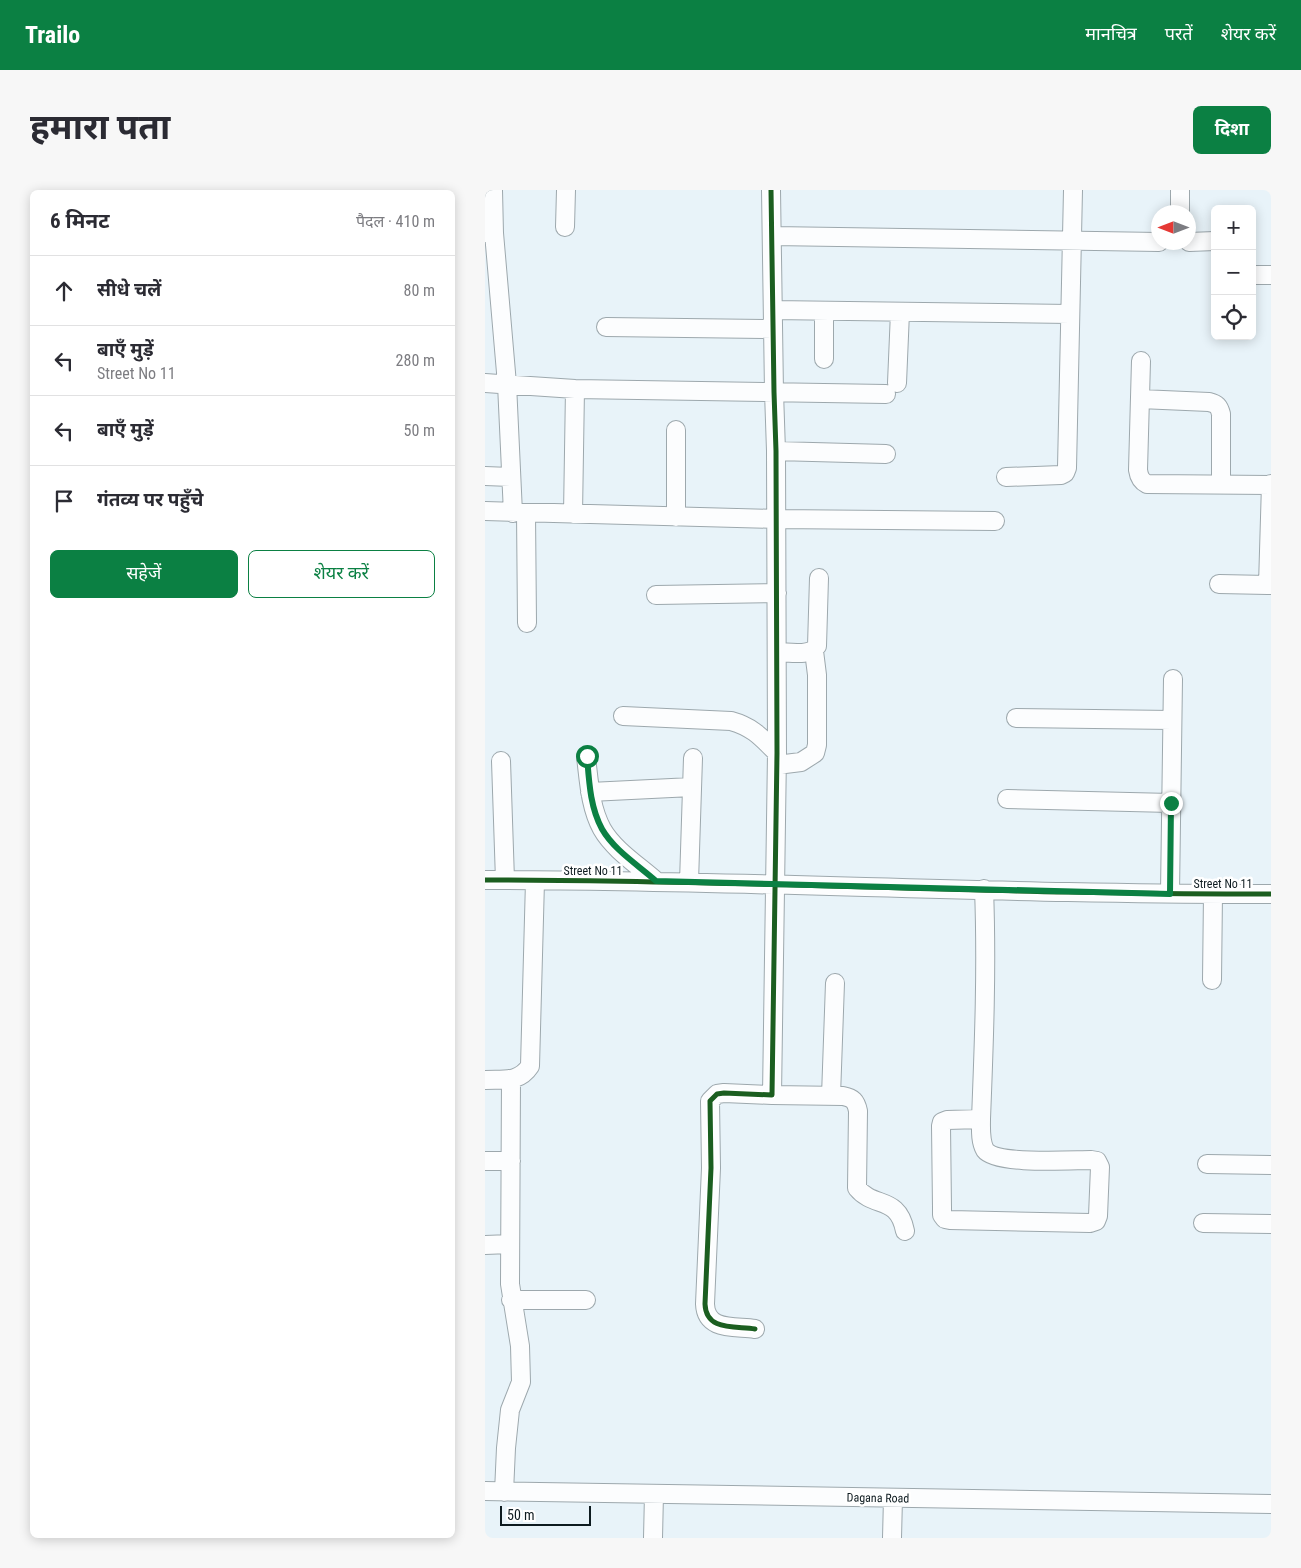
<!DOCTYPE html>
<html lang="hi">
<head>
<meta charset="utf-8">
<style>
	body { margin:0; font-family:"Roboto Condensed","Noto Sans Devanagari",sans-serif; background:#f7f7f7; color:#2b2b33 }
	.controls { position:absolute; right:15px; top:15px; display:grid; overflow:hidden; border-radius:8px; box-shadow:0 2px 12px #0003 }
	.controls button { width:45px; height:45px; display:grid; place-items:center; padding:0; border:0; border-bottom:1px solid #e1e1e2; background:#fff; color:#2b2b33; font:25px sans-serif }
	.compass { position:absolute; left:666px; top:15px; width:45px; height:45px; border-radius:50%; background:#fff; box-shadow:0 2px 12px #0003; rotate:270deg }
	.scale { position:absolute; left:15px; bottom:12px; width:91px; box-sizing:border-box; padding-left:5px; border:2px solid #0e1b20; border-top:0; font-size:14px; line-height:18px; white-space:nowrap; color:#0e1b20; -webkit-text-stroke:4px #fff; paint-order:stroke }
	.stop { position:absolute; width:15px; height:15px; margin:-11px; border:4px solid #0b8043; border-radius:50%; background:#fff }
	.stop.end { background:#0b8043; border-color:#fff; box-shadow:0 1px 5px #0008 }
	.list { margin:0; padding:0; list-style:none }
	h2 { display:flex; justify-content:space-between; align-items:center; height:65px; margin:0; padding:0 20px; font-size:21px }
	h2 small { font-size:16px; font-weight:400; color:#7c7c81 }
	.list li { display:grid; grid-template-columns:32px 1fr auto; gap:15px; align-items:center; box-sizing:border-box; height:70px; padding:0 20px; border-top:1px solid #e1e1e2 }
	.list b { display:block; font-size:19px; white-space:nowrap }
	.list p { margin:0; font-size:16px; white-space:nowrap; color:#7c7c81 }
	.list em { font-size:16px; font-style:normal; color:#7c7c81 }
	.actions { display:flex; gap:10px; padding:15px 20px }
	.actions a { flex:1; padding:11px 0; border:1px solid #0b8043; border-radius:8px; text-align:center; font-size:18px; color:#0b8043 }
	.actions .main { background:#0b8043; color:#fff }
	.icon { flex:none; width:28px; height:28px; fill:none; stroke:currentColor; stroke-width:2; stroke-linecap:round; stroke-linejoin:round }
	.map { position:relative; flex:none; width:786px; height:1348px; overflow:hidden; border-radius:8px }
	header { display:flex; align-items:center; gap:30px; box-sizing:border-box; height:70px; padding:0 25px; background:#0b8043; color:#fff }
	header strong { font-size:24px }
	nav { display:flex; gap:28px; margin-inline-start:auto; font-size:18px }
	.intro { display:flex; align-items:center; justify-content:space-between; box-sizing:border-box; height:120px; padding:0 30px }
	h1 { margin:0; font-size:35px }
	.button { padding:12px 22px; border-radius:8px; background:#0b8043; color:#fff; font-size:18px; font-weight:700 }
	main { display:flex; gap:30px; padding:0 30px }
	aside { flex:1; background:#fff; border-radius:8px; box-shadow:0 2px 12px #0003 }
	.map>svg:first-child { display:block }
</style>
</head>
<body>
<header>
<strong>Trailo</strong>
<nav><a>मानचित्र</a><a>परतें</a><a>शेयर करें</a></nav>
</header>
<div class="intro"><h1>हमारा पता</h1><a class="button">दिशा</a></div>
<main>
<aside>
<h2>6 मिनट<small>पैदल · 410 m</small></h2>
<ul class="list">
<li><svg class="icon" aria-label="ahead" viewBox="0 0 24 24"><path d="M12 20V5M6 11l6-6 6 6"/></svg><div><b>सीधे चलें</b></div><em>80 m</em></li>
<li><svg class="icon" aria-label="left" viewBox="0 0 24 24"><path d="M17 20v-9H6M10 6l-5 5 5 5"/></svg><div><b>बाएँ मुड़ें</b><p>Street No 11</p></div><em>280 m</em></li>
<li><svg class="icon" aria-label="left" viewBox="0 0 24 24"><path d="M17 20v-9H6M10 6l-5 5 5 5"/></svg><div><b>बाएँ मुड़ें</b></div><em>50 m</em></li>
<li><svg class="icon" aria-label="arrive" viewBox="0 0 24 24"><path d="M6 21V4h12l-3 4 3 4H6"/></svg><div><b>गंतव्य पर पहुँचे</b></div></li>
</ul>
<div class="actions"><a class="main">सहेजें</a><a>शेयर करें</a></div>
</aside>
<div class="map">
<svg width="786" height="1348" viewBox="0 0 786 1348">
	<rect width="100%" height="100%" fill="#e8f3f9"/>
	<g fill="none" stroke-linecap="round" stroke-linejoin="round">
		<defs>
			<path id="minor" d="M 695,0 L 695,22
				M 80,37 L 81,0
				M 0,43 L 9,43 L 8,0
				M 9,43 L 22,194 L 28,323
				M 288,46 L 674,52
				M 704,52 L 730,51
				M 767,85 L 786,85
				M 288,120 L 585,124
				M 339,121 L 339,169
				M 121,137 L 288,139
				M 656,171 L 653,280 C 654,287 656,291 662,294 L 786,295
				M 0,193 L 90,199 L 401,204
				M 412,193 L 415,122
				M 655,209 L 724,212 C 732,214 734,216 736,224 L 736,295
				M 191,240 L 191,327
				M 291,261 L 401,264
				M 0,286 L 26,287
				M 521,287 L 576,285 L 580,283 L 582,278 L 588,0
				M 786,294 L 783,395 L 786,395
				M 0,321 L 291,329 L 510,331
				M 41,323 L 42,433
				M 88,324 L 90,199
				M 734,394 L 783,395
				M 171,405 L 292,403
				M 292,462 C 304,462 325,467 332,456 L 334,388
				M 138,526 L 246,531 C 268,537 277,548 292,563
				M 531,528 L 687,530
				M 101,567 C 104,591 105,617 117,639 C 129,660 153,675 171,691
				M 16,571 L 20,690
				M 292,575 L 316,572 L 330,563 L 332,555 L 332,485 L 329,461
				M 105,602 L 207,597
				M 522,609 L 686,613
				M 0,690 C 262,690 524,705 786,704
				M 204,692 L 208,568
				M 685,703 L 688,489
				M 727,790 L 728,704
				M 0,890 C 18,889 34,893 45,876 L 50,691
				M 287,905 L 358,906 C 368,908 371,911 373,921 L 372,998 C 389,1019 413,1005 420,1041
				M 346,906 L 350,793
				M 496,929 L 462,930 L 457,932 L 456,936 L 457,1018 L 457,1025 L 460,1029 L 465,1030 L 605,1033 L 611,1031 L 613,1026 L 615,977 L 612,971 L 606,970 C 586,970 511,975 500,960 C 495,951 496,939 496,929 C 499,853 502,776 499,699
				M 0,971 L 26,971
				M 722,974 L 786,975
				M 718,1033 L 786,1034
				M 0,1055 L 25,1054
				M 26,1110 L 101,1110
				M 270,1139 C 249,1136 221,1141 220,1114 L 226,978 L 225,911 L 232,904 L 239,903 L 287,905 L 292,563 L 291,261 L 289,202 L 286,0
				M 0,1301 L 786,1314
				M 19,1302 L 21,1258 L 25,1220 L 36,1192 L 35,1156 L 25,1094 L 26,889
				M 168,1348 L 169,1304
				M 407,1348 L 408,1308"/>
		</defs>
		<!-- minor casing -->
		<use href="#minor" stroke="#9da8ad" stroke-width="20"/>
		<!-- minor -->
		<use href="#minor" stroke="#fcfdfe" stroke-width="18"/>
		<defs>
			<path id="cycleway" d="M 0,690 C 262,690 524,705 786,704
				M 270,1139 C 249,1136 221,1141 220,1114 L 226,978 L 225,911 L 232,904 L 239,903 L 287,905 L 292,563 L 291,261 L 289,202 L 286,0"/>
		</defs>
		<!-- cycleway casing -->
		<use href="#cycleway" stroke="#fff" stroke-width="8"/>
		<!-- cycleway -->
		<use href="#cycleway" stroke="#1b5e20" stroke-width="5"/>
	</g>
	<g fill="none" stroke-linecap="round" stroke-linejoin="round">
		<!-- route -->
		<path stroke="#0b8043" stroke-width="6" d="M 102,566 C 104,591 105,617 117,639 C 129,660 153,675 171,691 L 685,704 L 686,613"/>
	</g>
	<g text-anchor="middle" stroke-width="5" stroke-linejoin="round" paint-order="stroke">
		<!-- street labels -->
		<g font-size="12" fill="#0e1b20" stroke="#fff">
			<text x="108" y="685">Street No 11</text>
			<text x="738" y="698">Street No 11</text>
			<text transform="translate(393 1308) rotate(1)" y="4">Dagana Road</text>
		</g>
	</g>
</svg>
<div class="controls">
<button>+</button>
<button>−</button>
<button><svg class="icon" aria-label="locate" viewBox="0 0 24 24"><circle cx="12" cy="12" r="6"/><path d="M12 2v4M12 18v4M2 12h4M18 12h4"/></svg></button>
</div>
<svg class="compass" viewBox="-18 -18 36 36"><path d="M0-13l5 13h-10z" fill="#e53935"/><path d="M0 13l5-13h-10z" fill="#7c7c81"/></svg>
<div class="scale">50 m</div>
<div class="stop" style="left:102px;top:566px"></div>
<div class="stop end" style="left:686px;top:613px"></div>
</div>
</main>
</body>
</html>
